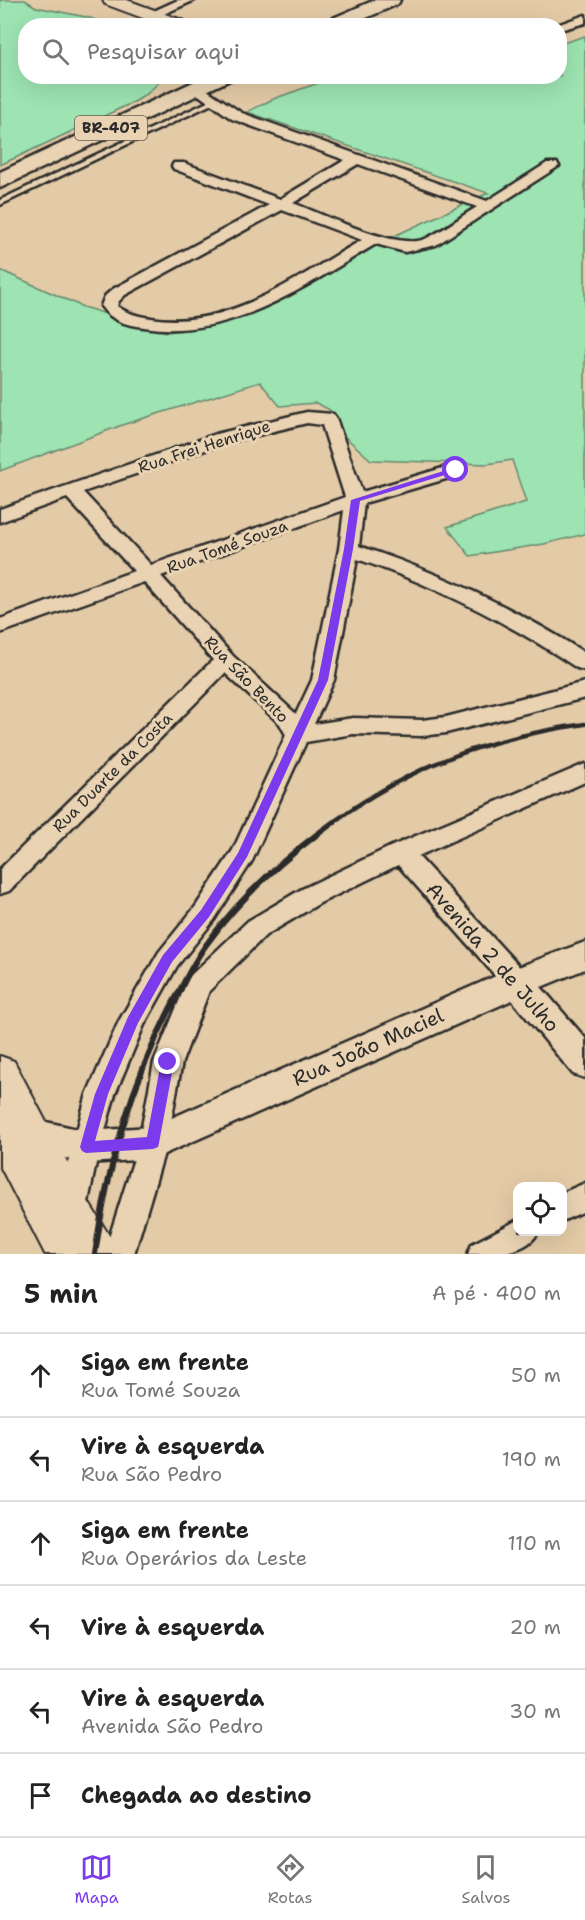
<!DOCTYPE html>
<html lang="pt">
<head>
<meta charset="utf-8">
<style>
	body { margin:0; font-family:"Shantell Sans",sans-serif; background:#f6f6f6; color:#222 }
	.controls { position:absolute; right:18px; bottom:18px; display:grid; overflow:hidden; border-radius:12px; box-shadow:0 6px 24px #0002 }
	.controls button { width:54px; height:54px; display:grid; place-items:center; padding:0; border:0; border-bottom:2px solid #e0e0e0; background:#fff; color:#222; font:30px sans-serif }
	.stop { position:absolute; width:18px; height:18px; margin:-14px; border:4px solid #7c3aed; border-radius:50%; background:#fff }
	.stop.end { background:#7c3aed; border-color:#fff; box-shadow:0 2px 6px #0008 }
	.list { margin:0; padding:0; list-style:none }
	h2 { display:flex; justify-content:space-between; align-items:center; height:78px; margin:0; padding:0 24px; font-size:26px }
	h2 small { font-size:20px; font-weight:400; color:#767676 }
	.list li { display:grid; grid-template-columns:39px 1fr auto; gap:18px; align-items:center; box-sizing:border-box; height:84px; padding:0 24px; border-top:2px solid #e0e0e0 }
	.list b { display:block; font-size:22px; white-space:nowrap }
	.list p { margin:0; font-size:20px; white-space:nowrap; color:#767676 }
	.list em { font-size:20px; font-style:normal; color:#767676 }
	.icon { flex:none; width:33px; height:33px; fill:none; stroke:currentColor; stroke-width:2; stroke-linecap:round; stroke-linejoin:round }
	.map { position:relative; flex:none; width:585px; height:1254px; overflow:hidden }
	.search { position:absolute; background:#fff; box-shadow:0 6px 24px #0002; left:18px; right:18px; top:18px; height:66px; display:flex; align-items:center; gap:15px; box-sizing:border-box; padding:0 21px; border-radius:24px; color:#767676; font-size:22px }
	.sheet { height:582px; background:#fff }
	nav { display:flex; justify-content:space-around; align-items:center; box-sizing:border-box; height:84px; border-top:2px solid #e0e0e0; background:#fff; font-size:16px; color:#767676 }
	nav a { display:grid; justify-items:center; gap:3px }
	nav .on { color:#7c3aed }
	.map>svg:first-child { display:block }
</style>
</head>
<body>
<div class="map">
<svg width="585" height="1254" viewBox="0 0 585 1254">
	<rect width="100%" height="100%" fill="#e4cba7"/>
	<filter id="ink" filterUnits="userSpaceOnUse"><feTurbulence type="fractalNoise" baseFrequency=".0167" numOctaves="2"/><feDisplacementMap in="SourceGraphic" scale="12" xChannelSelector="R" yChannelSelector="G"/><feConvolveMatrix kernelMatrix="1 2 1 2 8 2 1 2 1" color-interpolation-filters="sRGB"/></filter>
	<g filter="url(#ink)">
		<!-- green -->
		<path fill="#9de4b2" stroke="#64886e" stroke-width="1.5" d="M 0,0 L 25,0 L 36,7 L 86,17 L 113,25 L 26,26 L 26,76 L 164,77 L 147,94 L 136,101 L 0,165 Z
			M 585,36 L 585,534 L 544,544 L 470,556 L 447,527 L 526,502 L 512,460 L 487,464 L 371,460 L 344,436 L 330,410 L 316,403 L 280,406 L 260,382 L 125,424 L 0,471 L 0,270 L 83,307 L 167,332 L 202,328 L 262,308 L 370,247 L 488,193 L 247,112 L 273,99 L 335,77 L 560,76 L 560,44 Z"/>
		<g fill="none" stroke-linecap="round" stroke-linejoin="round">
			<defs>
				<path id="service" d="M 214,99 L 217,101 L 216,102 L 0,205 L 0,200 Z"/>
				<path id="minor" d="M 178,0 L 195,0 L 155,18 L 151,19 L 145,15 Z
					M 585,15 L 585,23 L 560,30 L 560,26 L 554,26 Z
					M 198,84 L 242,113 L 487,201 L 547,163 L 557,163 L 559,166 L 436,245 L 405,252 L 376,244 C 306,285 230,341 144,327 C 127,325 111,321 101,306 L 105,296 L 113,289 L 269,205 L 174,169 L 172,166 L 174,163 L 184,163 L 280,199 L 345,160 L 232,119 L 193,91 L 191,88 ZM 358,164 L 477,207 C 460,217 443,231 425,239 C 398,251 322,214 293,203 ZM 282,210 L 362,240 C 300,275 227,331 151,318 C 139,316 127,314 117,306 L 119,301 L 125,295 Z
					M 307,412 L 333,414 L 336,418 L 362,492 L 456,464 L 463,466 L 465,470 L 463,474 L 364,503 L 359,546 C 438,572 515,608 585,653 L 585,670 L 577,668 C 509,623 434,585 357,559 L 334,680 L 314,724 L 353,718 L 422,720 L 446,717 L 585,682 L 585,698 L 446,733 L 422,736 L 353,734 L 306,742 L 252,861 L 214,920 L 177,966 L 144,1025 L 115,1094 L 96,1163 L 86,1212 L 86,1254 L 56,1254 L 56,1212 L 68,1163 L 87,1094 L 119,1021 L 159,952 L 196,906 L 233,850 L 286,735 L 280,724 L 225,673 L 9,891 L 0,894 L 0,869 L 213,660 L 144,582 L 0,633 L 0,619 L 134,571 L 67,498 L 0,522 L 0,509 L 216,434 ZM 307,423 L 322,425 L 345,497 L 151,565 L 83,492 L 229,442 ZM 344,510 L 339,549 L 312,680 L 296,714 L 233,656 L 161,576 Z
					M 585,764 L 585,782 L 418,856 L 526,974 L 530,982 L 526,990 L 517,993 L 508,990 L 398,865 L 320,903 L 266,935 L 209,991 L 182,1062 L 167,1143 L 134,1254 L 104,1254 L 139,1143 L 154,1062 L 189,977 L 248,921 L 302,889 L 392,846 Z
					M 585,1183 L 585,1211 L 562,1221 L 562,1193 Z
					M 518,1220 L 518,1232 L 538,1232 C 528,1254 492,1254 468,1254 L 472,1244 Z"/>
				<path id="tertiary" d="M 585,942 L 585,969 L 541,987 L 585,1038 L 585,1078 L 573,1074 L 512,1000 L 153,1159 L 86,1163 L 20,1147 L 15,1135 L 20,1123 L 33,1119 L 86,1131 L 151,1127 L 505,972 Z"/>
				<path id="secondary" d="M 103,0 L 127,0 L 187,22 L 189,26 L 164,26 L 105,4 Z
					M 0,1056 L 14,1061 L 86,1198 L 112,1240 L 119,1254 L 45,1254 L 0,1166 Z"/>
				<path id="trunk" d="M 375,0 L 400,0 L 398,4 L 348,26 L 322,26 L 324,22 Z
					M 206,76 L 233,76 L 230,80 L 0,188 L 0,172 Z"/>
			</defs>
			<!-- service casing -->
			<use href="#service" stroke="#2b2b2b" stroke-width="5"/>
			<!-- minor casing -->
			<use href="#minor" stroke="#2b2b2b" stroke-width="5"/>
			<!-- tertiary casing -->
			<use href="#tertiary" stroke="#2b2b2b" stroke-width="5"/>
			<!-- secondary casing -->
			<use href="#secondary" stroke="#2b2b2b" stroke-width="4"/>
			<!-- trunk casing -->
			<use href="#trunk" stroke="#2b2b2b" stroke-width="5"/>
			<!-- service -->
			<use href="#service" fill="#e9d3b3" fill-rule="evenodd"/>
			<!-- minor -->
			<use href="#minor" fill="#e9d3b3" fill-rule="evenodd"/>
			<!-- tertiary -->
			<use href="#tertiary" fill="#e9d3b3" fill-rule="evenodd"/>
			<!-- secondary -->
			<use href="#secondary" fill="#e9d3b3" fill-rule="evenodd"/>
			<!-- trunk -->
			<use href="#trunk" fill="#e9d3b3" fill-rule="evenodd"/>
			<!-- rail-far1 -->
			<path stroke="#2b2b2b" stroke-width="4.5" d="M 332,823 C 412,765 487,738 585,724"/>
			<!-- rail -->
			<path stroke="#2b2b2b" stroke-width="6" d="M 95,1254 C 108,1161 134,1074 179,992 C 188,974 197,956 209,941 C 240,897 290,853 334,822"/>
		</g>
	</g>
	<!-- route -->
	<path fill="#7c3aed" d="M 453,468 L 461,470 L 360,501 L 353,549 L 328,680 L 247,857 L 209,917 L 172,962 L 138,1023 L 108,1094 L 95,1141 L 147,1137 L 161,1062 L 168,1057 L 174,1062 L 159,1143 L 158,1147 L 153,1149 L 86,1153 L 82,1151 L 80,1147 L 95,1094 L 128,1017 L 163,955 L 201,910 L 238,853 L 318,680 L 344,549 L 351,500 Z"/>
	<g text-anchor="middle" stroke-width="6" stroke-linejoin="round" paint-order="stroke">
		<!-- shield labels -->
		<rect fill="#e9d3b3" stroke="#645d54" stroke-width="1.5" x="75" y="116" width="72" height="24" rx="4.5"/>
		<g font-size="15" font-weight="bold" fill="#2b2b2b">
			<text x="111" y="133">BR-407</text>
		</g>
		<!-- street labels -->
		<g font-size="16" fill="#2b2b2b" stroke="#e9d3b3">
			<text transform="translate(204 446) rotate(-18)" y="6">Rua Frei Henrique</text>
			<text transform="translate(227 546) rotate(-20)" y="6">Rua Tomé Souza</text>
			<text transform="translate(247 679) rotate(46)" y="6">Rua São Bento</text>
			<text transform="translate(112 772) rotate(-45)" y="6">Rua Duarte da Costa</text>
		</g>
		<!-- near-street labels -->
		<g font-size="20" fill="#2b2b2b" stroke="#e9d3b3">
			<text transform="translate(493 957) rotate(49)" y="7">Avenida 2 de Julho</text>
			<text transform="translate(368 1047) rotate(-24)" y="7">Rua João Maciel</text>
		</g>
	</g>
</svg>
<div class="controls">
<button><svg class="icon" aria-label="locate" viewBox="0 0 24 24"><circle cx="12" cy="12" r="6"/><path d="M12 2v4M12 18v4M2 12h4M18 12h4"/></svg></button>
</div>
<div class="stop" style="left:456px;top:470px"></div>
<div class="stop end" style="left:168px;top:1062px"></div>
<div class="search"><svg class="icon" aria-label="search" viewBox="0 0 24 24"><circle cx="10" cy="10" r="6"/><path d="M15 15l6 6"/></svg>Pesquisar aqui</div>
</div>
<section class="sheet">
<h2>5 min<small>A pé · 400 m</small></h2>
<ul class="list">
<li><svg class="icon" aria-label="ahead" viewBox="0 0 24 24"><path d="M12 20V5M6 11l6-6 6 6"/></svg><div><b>Siga em frente</b><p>Rua Tomé Souza</p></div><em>50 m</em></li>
<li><svg class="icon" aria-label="left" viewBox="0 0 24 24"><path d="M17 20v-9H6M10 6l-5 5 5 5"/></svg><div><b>Vire à esquerda</b><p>Rua São Pedro</p></div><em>190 m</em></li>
<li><svg class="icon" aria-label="ahead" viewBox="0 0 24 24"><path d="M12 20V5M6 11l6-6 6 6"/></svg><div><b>Siga em frente</b><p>Rua Operários da Leste</p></div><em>110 m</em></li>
<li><svg class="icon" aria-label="left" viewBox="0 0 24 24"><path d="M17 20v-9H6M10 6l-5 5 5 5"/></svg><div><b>Vire à esquerda</b></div><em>20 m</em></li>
<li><svg class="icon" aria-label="left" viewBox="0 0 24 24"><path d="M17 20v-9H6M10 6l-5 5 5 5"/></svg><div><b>Vire à esquerda</b><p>Avenida São Pedro</p></div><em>30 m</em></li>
<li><svg class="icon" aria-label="arrive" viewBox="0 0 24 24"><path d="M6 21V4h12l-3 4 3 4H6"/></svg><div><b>Chegada ao destino</b></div></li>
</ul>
</section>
<nav>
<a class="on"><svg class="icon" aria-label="map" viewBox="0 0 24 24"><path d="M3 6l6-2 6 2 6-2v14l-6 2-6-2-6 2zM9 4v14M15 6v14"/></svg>Mapa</a>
<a><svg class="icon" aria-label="directions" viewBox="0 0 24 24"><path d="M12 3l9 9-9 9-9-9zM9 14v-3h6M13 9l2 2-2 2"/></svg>Rotas</a>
<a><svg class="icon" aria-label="saved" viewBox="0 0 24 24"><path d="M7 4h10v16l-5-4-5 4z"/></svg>Salvos</a>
</nav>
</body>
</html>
